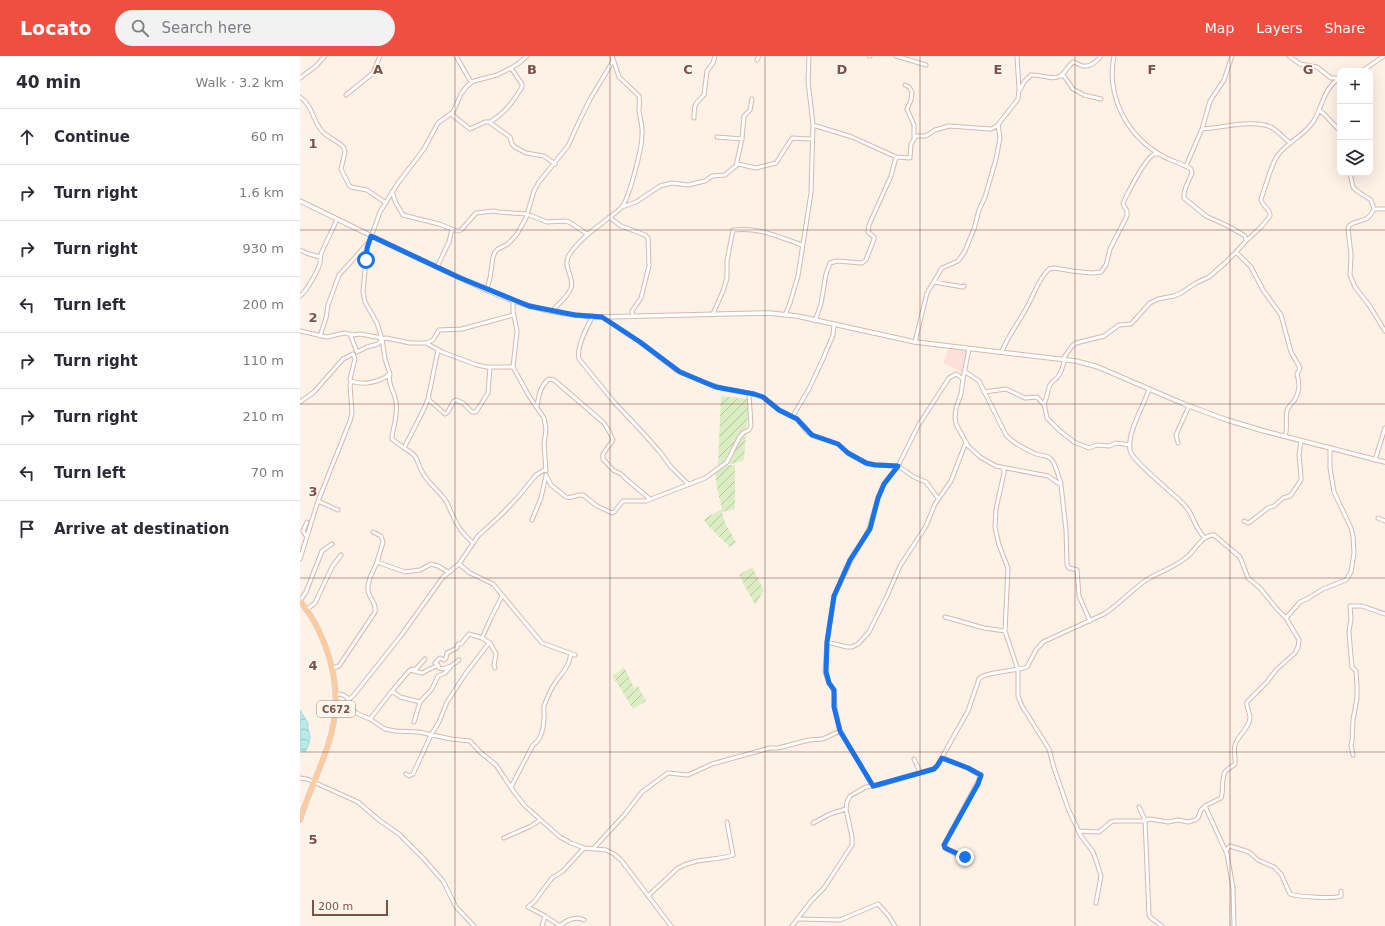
<!DOCTYPE html>
<html lang="en">
<head>
<meta charset="utf-8">
<style>
	body { margin:0; font-family:"DejaVu Sans",sans-serif; background:#f2f2f3; color:#2b2b33 }
	.controls { position:absolute; right:12px; top:12px; display:grid; overflow:hidden; border-radius:8px; box-shadow:0 4px 16px #0002 }
	.controls button { width:36px; height:36px; display:grid; place-items:center; padding:0; border:0; border-bottom:1px solid #e1e1e2; background:#fff; color:#2b2b33; font:20px sans-serif }
	.scale { position:absolute; left:12px; bottom:10px; width:76px; box-sizing:border-box; padding-left:4px; border:2px solid #7a5248; border-top:0; font-size:11px; line-height:14px; white-space:nowrap; color:#7a5248; -webkit-text-stroke:3px #fff6ee; paint-order:stroke }
	.stop { position:absolute; width:12px; height:12px; margin:-9px; border:3px solid #1a73e8; border-radius:50%; background:#fff }
	.stop.end { background:#1a73e8; border-color:#fff; box-shadow:0 1px 4px #0008 }
	.list { margin:0; padding:0; list-style:none }
	h2 { display:flex; justify-content:space-between; align-items:center; height:52px; margin:0; padding:0 16px; font-size:17px }
	h2 small { font-size:13px; font-weight:400; color:#7c7c81 }
	.list li { display:grid; grid-template-columns:26px 1fr auto; gap:12px; align-items:center; box-sizing:border-box; height:56px; padding:0 16px; border-top:1px solid #e1e1e2 }
	.list b { display:block; font-size:15px; white-space:nowrap }
	.list em { font-size:13px; font-style:normal; color:#7c7c81 }
	.icon { flex:none; width:22px; height:22px; fill:none; stroke:currentColor; stroke-width:2; stroke-linecap:round; stroke-linejoin:round }
	.map { position:relative; flex:none; width:1085px; height:870px; overflow:hidden }
	header { display:flex; align-items:center; gap:24px; box-sizing:border-box; height:56px; padding:0 20px; background:#f14e42; color:#fff }
	header strong { font-size:19px }
	nav { display:flex; gap:22px; margin-inline-start:auto; font-size:14px }
	.search { width:280px; height:36px; background:#f2f2f3; display:flex; align-items:center; gap:10px; box-sizing:border-box; padding:0 14px; border-radius:22px; color:#7c7c81; font-size:15px }
	main { display:flex }
	aside { flex:1; background:#fff }
	.map>svg:first-child { display:block }
</style>
</head>
<body>
<header>
<strong>Locato</strong>
<div class="search"><svg class="icon" aria-label="search" viewBox="0 0 24 24"><circle cx="10" cy="10" r="6"/><path d="M15 15l6 6"/></svg>Search here</div>
<nav><a>Map</a><a>Layers</a><a>Share</a></nav>
</header>
<main>
<aside>
<h2>40 min<small>Walk · 3.2 km</small></h2>
<ul class="list">
<li><svg class="icon" aria-label="ahead" viewBox="0 0 24 24"><path d="M12 20V5M6 11l6-6 6 6"/></svg><div><b>Continue</b></div><em>60 m</em></li>
<li><svg class="icon" aria-label="right" viewBox="0 0 24 24"><path d="M7 20v-9h11M14 6l5 5-5 5"/></svg><div><b>Turn right</b></div><em>1.6 km</em></li>
<li><svg class="icon" aria-label="right" viewBox="0 0 24 24"><path d="M7 20v-9h11M14 6l5 5-5 5"/></svg><div><b>Turn right</b></div><em>930 m</em></li>
<li><svg class="icon" aria-label="left" viewBox="0 0 24 24"><path d="M17 20v-9H6M10 6l-5 5 5 5"/></svg><div><b>Turn left</b></div><em>200 m</em></li>
<li><svg class="icon" aria-label="right" viewBox="0 0 24 24"><path d="M7 20v-9h11M14 6l5 5-5 5"/></svg><div><b>Turn right</b></div><em>110 m</em></li>
<li><svg class="icon" aria-label="right" viewBox="0 0 24 24"><path d="M7 20v-9h11M14 6l5 5-5 5"/></svg><div><b>Turn right</b></div><em>210 m</em></li>
<li><svg class="icon" aria-label="left" viewBox="0 0 24 24"><path d="M17 20v-9H6M10 6l-5 5 5 5"/></svg><div><b>Turn left</b></div><em>70 m</em></li>
<li><svg class="icon" aria-label="arrive" viewBox="0 0 24 24"><path d="M6 21V4h12l-3 4 3 4H6"/></svg><div><b>Arrive at destination</b></div></li>
</ul>
</aside>
<div class="map">
<svg width="1085" height="870" viewBox="0 0 1085 870">
	<defs>
		<pattern id="garden-furrows" width="10" height="10" patternUnits="userSpaceOnUse"><rect width="10" height="10" fill="#dbedc3"/><path d="M-1 1l2-2M0 10L10 0M9 11l2-2" fill="none" stroke="#b7c3a0"/></pattern>
		<pattern id="water-waves" width="16" height="10" patternUnits="userSpaceOnUse"><rect width="16" height="10" fill="#b9eae9"/><path d="M0 5q4-4 8 0t8 0" fill="none" stroke="#9bc0bf"/></pattern>
	</defs>
	<rect width="100%" height="100%" fill="#fef1e6"/>
	<!-- commercial -->
	<path fill="#ffdfd9" d="M 649,292 L 667,295 L 662,316 L 643,307 Z"/>
	<!-- garden -->
	<path fill="url(#garden-furrows)" d="M 421,340 L 449,343 L 444,403 L 443,405 L 426,409 L 435,409 L 435,453 L 422,456 L 425,467 L 436,486 L 430,491 L 407,469 L 404,464 L 407,461 L 422,453 L 417,432 L 415,416 L 419,410 L 418,409 Z
		M 452,511 L 464,534 L 455,549 L 439,519 Z
		M 324,611 L 334,632 L 338,630 L 346,645 L 333,653 L 312,619 L 319,616 Z"/>
	<!-- water -->
	<path fill="url(#water-waves)" stroke="#9edcdc" d="M 0,654 L 8,667 C 7,673 9,675 10,680 C 10,686 8,691 5,696 L 0,694 Z"/>
	<g fill="none" stroke-linecap="round" stroke-linejoin="round">
		<defs>
			<path id="minor" d="M 156,0 L 171,26
				M 569,0 L 570,0
				M 596,0 L 626,9
				M 814,0 C 806,39 826,79 861,99 C 870,105 882,107 891,113 L 892,117 C 889,125 883,133 884,142 L 906,160 L 928,170 L 945,180 L 946,185 L 936,196 L 951,211 L 963,234 L 981,259 L 991,296 L 1000,312 L 997,318 C 1000,328 1000,336 994,345 C 991,348 988,351 987,355 C 985,364 988,372 985,380
				M 989,0 L 1000,8 L 1017,11 L 1031,22 L 1039,22
				M 457,4 L 459,0
				M 1062,15 L 1084,0
				M 759,20 L 764,20 L 773,33 L 784,39 L 801,43
				M 0,22 L 16,10 L 25,0
				M 605,29 L 609,31 L 612,36 L 611,44 L 607,53 L 614,69 L 614,81
				M 720,34 L 724,26 L 731,19 C 741,18 752,25 760,20 C 765,17 768,10 773,6 C 777,7 779,9 783,10 C 790,11 797,5 801,0
				M 46,39 L 73,17 L 80,0
				M 0,41 C 12,49 13,64 21,74 C 27,82 38,84 44,92 L 45,96 L 41,113 L 49,129 L 51,131 L 67,134 L 86,147
				M 1020,55 L 1024,58 L 1040,75
				M 151,58 L 170,73 L 185,66 L 189,66 L 210,81 L 212,88 L 215,91 L 226,97 L 244,100 L 255,108
				M 394,62 C 394,48 395,48 404,39 L 407,15 L 413,7 L 415,0
				M 190,66 C 205,57 213,46 222,31 L 222,28 L 211,12
				M 513,69 L 552,81 L 596,101 L 610,102 L 611,88 L 616,80 L 626,80 L 635,74 L 649,70 L 691,73 L 697,70 L 718,43 L 719,33 L 717,0
				M 902,73 C 922,72 952,63 971,71 C 978,75 984,82 990,87
				M 417,81 L 442,83
				M 436,110 L 442,83 L 444,60 L 450,54 L 452,43
				M 886,110 L 902,73 L 910,45 L 924,24 L 932,0
				M 1050,117 L 1053,131 L 1057,135 L 1071,144 L 1074,153
				M 92,136 L 96,147 L 103,159 L 139,168 L 152,173 L 149,186 L 137,211
				M 322,151 L 336,146 L 360,130 L 372,127 L 388,129 L 405,125 L 412,120 L 425,119 L 438,108 L 456,112 L 476,107 L 492,82 L 510,83 L 512,82
				M 1085,153 L 1074,153 C 1068,166 1063,163 1051,168 L 1049,170 L 1048,173 L 1051,199 L 1050,219 L 1055,231 L 1069,249 L 1085,275
				M 309,161 L 321,170 L 345,179 L 348,182 L 349,210 L 341,242 L 332,255 L 333,260
				M 152,173 L 158,175 L 161,174 L 176,157 L 194,155 L 198,156 L 227,158 L 247,166 L 266,165 L 271,167 L 287,178
				M 946,185 L 961,171 L 970,160 C 971,153 962,151 961,143 C 966,130 969,115 976,102 C 985,87 1003,81 1013,66 C 1023,51 1023,32 1040,22
				M 0,194 L 9,198 L 20,201
				M 634,226 L 663,231 L 664,230
				M 187,233 L 190,222 L 193,201 L 195,196 L 198,193 L 208,188 L 217,178 L 226,162 L 234,135 L 239,126 L 268,90 L 277,70 L 289,45 L 313,5
				M 0,240 C 6,236 18,215 20,207 C 20,204 20,201 21,198 C 26,186 32,175 37,163
				M 213,244 L 213,255 L 217,275 L 213,311 L 229,340 L 244,362 L 246,373 L 244,388 L 246,415
				M 252,255 C 258,248 268,241 271,232 C 275,221 262,211 269,199 C 282,179 303,168 321,152 C 329,144 342,92 342,79 C 343,71 340,63 339,55 C 339,50 340,45 339,40 L 319,21 L 312,0
				M 413,258 L 423,235 L 427,222 L 427,205 L 433,174 C 460,171 478,181 502,189
				M 485,259 L 490,247 L 498,220 L 511,137 L 513,69 L 508,25 L 509,0
				M 293,260 C 287,271 276,291 279,303 L 314,346 L 345,379 L 360,396 L 371,411 L 388,428
				M 302,261 L 340,286 L 376,314 L 408,328 L 425,333 L 454,338 L 463,341 L 479,354 L 497,363 L 507,376 L 514,380 L 538,388 L 548,397 L 568,408 L 598,410 L 614,421 L 626,426 L 638,442
				M 515,265 L 521,248 L 526,218 L 530,207 L 537,205 L 562,207 L 566,204 L 574,183 L 574,181 L 568,176 L 569,169 L 591,120 L 596,101
				M 0,275 L 27,281 L 44,277 L 53,279 L 60,278 L 82,282
				M 50,278 L 57,296 L 67,291 L 78,288 L 82,283 L 86,282 L 110,287 L 126,287 L 142,296 L 177,309 L 187,311 L 213,311
				M 20,280 L 26,262 L 28,249 L 39,219 L 68,187
				M 615,286 L 627,237 L 642,212 L 658,205 L 661,201 L 665,195 L 674,173 L 679,154 L 685,141 L 696,103 L 700,82 L 698,68
				M 126,287 L 133,284 L 139,274 L 162,273 L 213,259
				M 669,293 L 663,323 L 661,338 L 656,352 L 655,362 L 656,368 L 668,390 L 680,401 L 696,410 L 748,420 L 761,429 L 766,474 L 767,509 L 769,512 L 777,514 L 779,540 L 790,565
				M 138,294 L 128,343 L 124,353 L 104,392 C 122,402 115,406 124,419 C 130,429 140,436 146,445 C 149,450 150,455 153,460 C 157,471 164,479 173,487
				M 702,295 C 708,280 719,266 727,251 C 734,239 738,223 749,213 L 755,212 L 772,215 L 792,217 L 801,216 L 806,209 L 810,193 L 827,160 L 827,155 L 823,148 L 824,145 C 830,133 844,104 854,98 L 858,98
				M 53,298 L 55,303 L 50,323 L 51,325 C 63,330 80,326 90,318 L 85,303 L 82,283 L 77,267 L 65,246 L 63,236 L 67,192 L 80,156 L 98,127 L 124,93 L 138,67 L 153,56 L 161,38 L 167,30 L 174,25 L 197,19 L 211,12 L 219,7 L 227,0
				M 763,303 L 772,290 L 776,287 L 804,280 L 819,269 L 831,268 L 850,247 L 858,243 L 874,240 L 881,237 L 896,227 L 909,221 L 925,207 L 936,196
				M 765,303 C 763,308 762,315 759,319 C 757,323 753,324 750,329 C 747,335 748,341 744,347 L 747,362 L 760,375 L 774,386 L 789,392 L 797,389 L 809,390 L 816,387 L 830,389
				M 664,315 L 679,325 L 706,379 C 713,387 727,394 736,398 C 742,400 747,399 751,403 C 756,408 758,420 761,427
				M 90,318 C 87,328 95,336 96,346 C 98,357 94,369 92,380 L 92,383 L 104,392
				M 849,333 C 844,350 827,376 830,394 C 831,403 860,426 868,434 C 875,440 884,447 889,455 C 895,465 896,473 904,481
				M 684,336 L 706,333 L 725,342 L 737,341 L 744,349
				M 128,343 L 145,358 L 147,357 L 154,345 L 156,344 L 163,347 L 172,356 L 176,356 L 188,337 L 190,311
				M 0,346 L 14,336 L 43,303 L 53,298
				M 237,350 C 239,339 240,330 249,323 L 254,324 L 304,367 L 310,377 L 313,384 L 303,398 L 303,403 L 313,414 L 321,418 L 326,423 L 350,443
				M 493,360 L 509,333 L 523,303 L 533,279 L 534,269
				M 878,387 L 876,379 L 889,350
				M 1075,404 L 1085,372
				M 701,411 L 704,413 L 704,417 L 696,453 L 695,471 L 699,489 L 708,512 L 705,575 L 718,614 L 718,640 L 722,650 L 749,693 L 754,712 L 769,755 L 781,780 L 793,796 L 796,804 L 801,820 L 796,847
				M 246,419 L 251,429 L 266,441 C 272,443 277,438 283,439 L 297,450 L 312,457 L 314,456 L 323,445 L 346,445 L 405,422 L 427,406 L 439,382 L 443,377 L 449,374 L 451,370 L 449,337
				M 18,445 L 50,365 L 52,357 L 50,329 L 52,325
				M 1078,462 L 1085,465
				M 232,464 L 241,442 L 246,420
				M 944,465 L 948,467 L 950,466 L 968,452 L 974,450 L 983,442 L 990,440 L 993,436 L 1001,424 L 1001,420 L 999,399 L 1001,385
				M 7,466 L 3,475 L 7,481
				M 73,476 L 81,480 L 83,486 L 77,506
				M 0,503 L 18,445 L 38,454
				M 159,508 L 170,517 L 193,528 L 242,587 L 275,599
				M 0,545 L 6,536 L 22,495 L 32,488
				M 6,554 L 15,547 L 32,511 L 41,499
				M 645,561 L 684,572 L 705,575
				M 986,562 L 1000,546 L 1007,543 L 1023,533 L 1046,524 L 1051,516 L 1054,497 L 1053,480 L 1051,472 L 1034,436 L 1030,412 L 1030,392
				M 182,582 L 190,587 L 196,598 L 194,609 L 195,612
				M 527,586 L 547,591 L 552,591 L 558,588 L 569,576 L 587,540 L 600,510 L 626,470 L 635,448 L 651,425 L 666,386
				M 125,603 L 116,613 L 110,614 L 122,617 L 138,609 L 135,607 L 140,602 L 144,604 L 146,602 L 147,597 L 157,592 L 158,588 L 161,588 L 169,578 L 182,582 L 190,564 L 202,540
				M 151,610 L 159,604
				M 32,612 L 39,610 L 75,556 C 77,545 68,543 68,533 C 67,524 74,514 77,506 L 105,516 L 120,514 L 131,508 L 138,510 L 148,516
				M 110,614 L 92,635 L 100,641 L 120,646 L 132,633 L 138,620 L 145,617 L 151,610 L 143,613 L 139,612 L 138,609
				M 36,638 C 41,638 47,639 48,644 L 53,640 L 100,581 L 143,521 L 159,508 L 178,480 L 201,459 L 219,440 L 236,419 L 246,413
				M 48,644 L 50,650 L 56,657 L 70,663 L 85,673 L 95,675 L 119,676 L 151,683 L 170,685 L 180,696 L 196,709 L 214,736 L 225,750 L 260,781 L 271,787 L 284,792 L 306,794 L 314,798 L 321,804 L 371,870
				M 70,663 L 92,635
				M 114,666 L 120,646
				M 1053,699 L 1051,689 L 1052,685 L 1053,664 L 1057,642 L 1057,629 L 1056,615 L 1052,611 L 1050,589 L 1049,575 L 1051,563 L 1050,550 L 1062,550 L 1085,558
				M 643,702 L 668,712 L 681,720 L 644,789 C 648,796 660,800 668,802
				M 614,703 L 620,716
				M 106,718 L 109,720 L 113,718 L 131,679 L 139,666 L 147,646 L 166,617 L 189,587
				M 0,722 L 7,723 L 58,746 L 79,764 L 99,778 L 123,802 L 143,825 L 156,851 L 174,870
				M 573,730 L 540,675 L 535,651 L 534,634 L 529,627 L 525,616 L 527,586 L 534,540 L 551,504 L 569,473 L 578,442 L 584,428 L 598,410 L 618,370 L 649,322 L 656,318 L 663,323
				M 211,731 L 233,689 C 241,684 244,672 244,662 C 245,658 243,654 244,650 C 247,642 250,634 255,627 C 263,615 268,613 271,598
				M 839,751 L 845,764 L 849,859 L 851,862 L 862,870
				M 513,767 L 530,758 L 546,753
				M 779,775 L 799,776 L 811,766 L 815,765 L 843,765 L 850,763 L 868,766 L 878,764 L 888,766 L 895,764 L 898,762 L 901,754 L 905,750
				M 204,782 L 231,770 L 240,764
				M 293,793 L 325,758 L 342,736 L 365,719 L 368,717 L 388,719 L 412,708 L 470,692 L 478,692 L 509,684 L 523,683 L 540,675
				M 926,794 L 930,790 L 949,796 L 958,804 L 974,811 L 981,818 L 990,838 C 998,841 1035,843 1041,840 L 1041,835
				M 349,839 L 378,812 C 395,802 415,805 433,799 L 427,766
				M 245,860 L 260,870 C 266,864 276,860 284,864
				M 499,863 L 540,864 L 578,848 L 588,859 L 595,870
				M 242,870 L 245,860 L 228,851 L 234,846 L 252,822 L 263,815 L 284,792
				M 492,870 L 512,844 L 524,832 L 552,789 L 552,781 L 546,753 L 547,746 L 550,740 L 566,731 L 579,729 L 633,713 L 637,710 L 668,655 L 679,623 C 684,616 716,615 727,611 L 736,594 L 743,586 L 804,558 C 820,548 832,533 848,523 C 861,515 876,511 888,500 C 896,493 902,479 914,479 L 940,501 L 948,522 L 960,532 L 977,553 L 986,562 L 999,584 L 998,591 L 995,597 L 976,614 L 967,626 L 947,646 C 946,652 950,656 950,662 C 949,673 938,679 935,689 C 933,695 936,702 935,708 C 932,711 928,712 925,716 C 921,724 924,734 921,742 L 905,750 L 927,798 L 933,832 L 934,870"/>
			<path id="tertiary" d="M 0,145 C 46,167 91,190 137,211 C 167,225 198,241 230,250 C 253,257 278,260 302,261 L 469,257 L 497,260 L 615,286 L 776,305 L 798,311 L 884,348 L 927,364 L 964,375 L 1085,406"/>
			<path id="primary" d="M 0,545 C 6,553 13,562 17,571 C 36,609 42,648 28,689 C 20,714 8,738 0,764"/>
		</defs>
		<!-- minor casing -->
		<use href="#minor" stroke="#d4b9ae" stroke-width="5"/>
		<!-- tertiary casing -->
		<use href="#tertiary" stroke="#d4b9ae" stroke-width="5.5"/>
		<!-- primary casing -->
		<use href="#primary" stroke="#dacfcc" stroke-width="6"/>
		<!-- minor -->
		<use href="#minor" stroke="#fff" stroke-width="3"/>
		<!-- tertiary -->
		<use href="#tertiary" stroke="#fff" stroke-width="3.5"/>
		<!-- primary -->
		<use href="#primary" stroke="#ffcb9c" stroke-width="4.5"/>
	</g>
	<g fill="none" stroke-linecap="round" stroke-linejoin="round">
		<!-- route -->
		<path stroke="#1a73e8" stroke-width="5" d="M 66,204 L 67,192 L 71,180 L 158,221 L 229,250 L 275,259 L 302,261 L 340,286 L 380,316 L 416,331 L 454,338 L 463,341 L 479,354 L 497,363 L 512,379 L 538,388 L 548,397 L 566,407 L 575,409 L 598,410 L 584,428 L 578,442 L 570,473 L 550,504 L 534,540 L 527,586 L 526,616 L 529,627 L 534,634 L 534,651 L 540,675 L 573,730 L 634,713 L 637,710 L 642,702 L 668,712 L 681,719 L 678,728 L 644,789 L 645,792 L 665,801"/>
	</g>
	<!-- grid -->
	<path fill="none" stroke="#7a5248" stroke-width="1" stroke-opacity="0.55" d="M 155,0 L 155,870M 310,0 L 310,870M 465,0 L 465,870M 620,0 L 620,870M 775,0 L 775,870M 930,0 L 930,870M 0,174 L 1085,174M 0,348 L 1085,348M 0,522 L 1085,522M 0,696 L 1085,696"/>
	<g text-anchor="middle" stroke-width="3" stroke-linejoin="round" paint-order="stroke">
		<!-- shield labels -->
		<rect fill="#fff6ee" stroke="#a2837a" stroke-width="1" x="17" y="645" width="38" height="16" rx="3"/>
		<g font-size="10" font-weight="bold" fill="#7a5248">
			<text x="36" y="657">C672</text>
		</g>
	</g>
	<g font-size="13" text-anchor="middle" font-weight="bold" fill="#7a5248" stroke="#fff6ee" stroke-width="3" stroke-linejoin="round" paint-order="stroke">
		<text x="78" y="18">A</text>
		<text x="232" y="18">B</text>
		<text x="388" y="18">C</text>
		<text x="542" y="18">D</text>
		<text x="698" y="18">E</text>
		<text x="852" y="18">F</text>
		<text x="1008" y="18">G</text>
		<text x="13" y="92">1</text>
		<text x="13" y="266">2</text>
		<text x="13" y="440">3</text>
		<text x="13" y="614">4</text>
		<text x="13" y="788">5</text>
	</g>
</svg>
<div class="controls">
<button>+</button>
<button>−</button>
<button><svg class="icon" aria-label="layers" viewBox="0 0 24 24"><path d="M12 4l9 5-9 5-9-5zM3 14l9 5 9-5"/></svg></button>
</div>
<div class="scale">200 m</div>
<div class="stop" style="left:66px;top:204px"></div>
<div class="stop end" style="left:665px;top:801px"></div>
</div>
</main>
</body>
</html>
